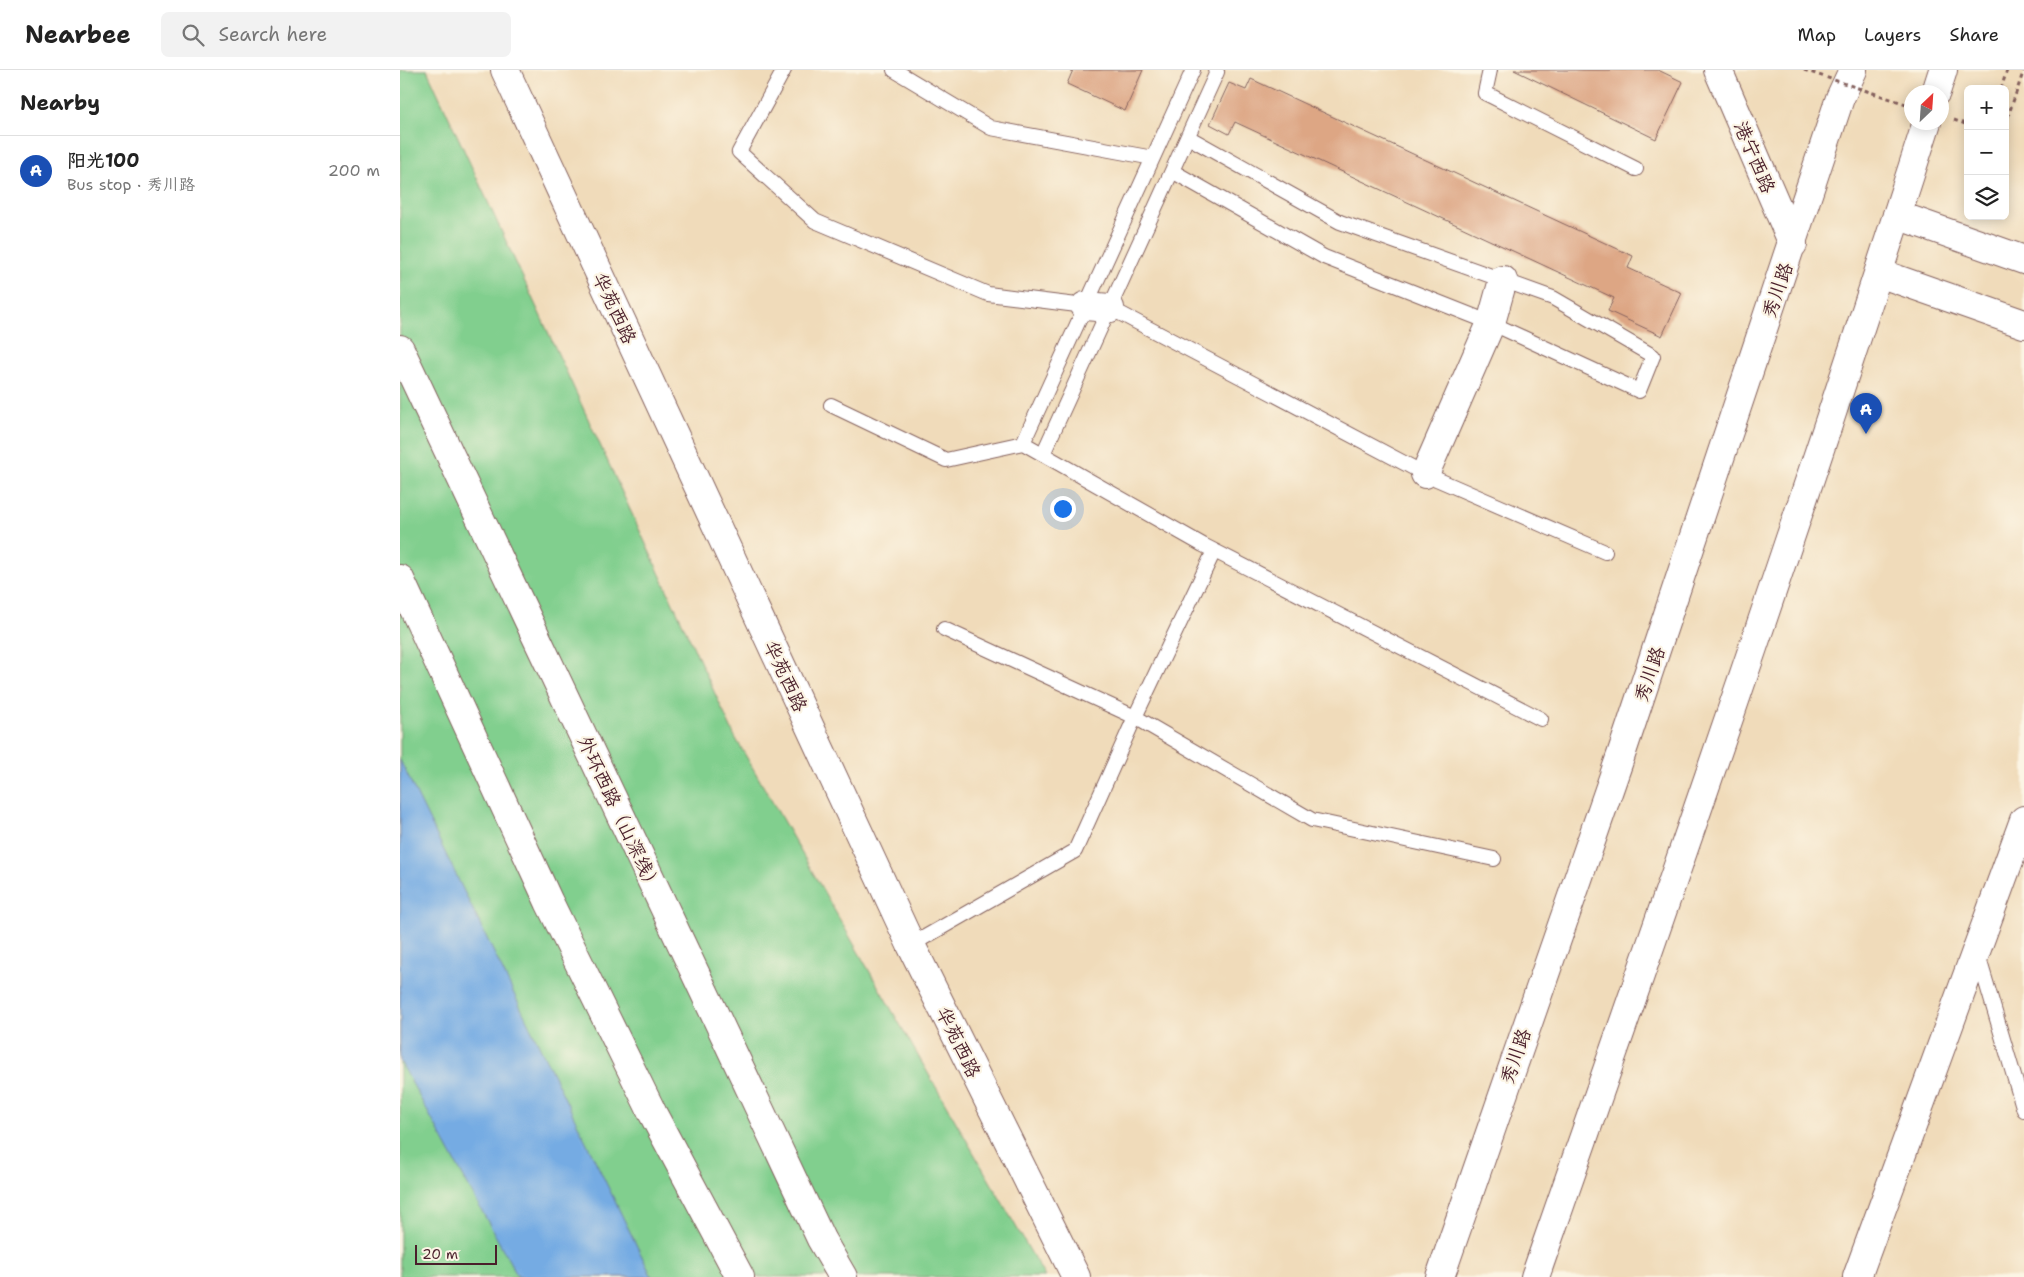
<!DOCTYPE html>
<html lang="en">
<head>
<meta charset="utf-8">
<style>
	body { margin:0; font-family:"Shantell Sans","LXGW WenKai TC",sans-serif; background:#f2f2f2; color:#222 }
	.controls { position:absolute; right:15px; top:15px; display:grid; overflow:hidden; border-radius:8px; box-shadow:0 2px 12px #0003 }
	.controls button { width:45px; height:45px; display:grid; place-items:center; padding:0; border:0; border-bottom:1px solid #e0e0e0; background:#fff; color:#222; font:25px sans-serif }
	.compass { position:absolute; left:1504px; top:15px; width:45px; height:45px; border-radius:50%; background:#fff; box-shadow:0 2px 12px #0003; rotate:25deg }
	.scale { position:absolute; left:15px; bottom:12px; width:82px; box-sizing:border-box; padding-left:5px; border:2px solid #4a1f2b; border-top:0; font-size:14px; line-height:18px; white-space:nowrap; color:#4a1f2b; -webkit-text-stroke:4px #fcf5e5; paint-order:stroke }
	.you { position:absolute; left:662px; top:438px; width:18px; height:18px; margin:-12px; border:4px solid #fff; border-radius:50%; background:#1a73e8; box-shadow:0 0 0 8px #1a73e833 }
	.badge { display:grid; place-items:center; width:32px; height:32px; border-radius:50%; background:#0b8043; color:#fff; font-size:16px; font-weight:700 }
	.pin { position:absolute; translate:-50% -41px; filter:drop-shadow(0 1px 2px #0008) }
	.pin::after { content:''; position:absolute; top:26px; width:18px; height:15px; background:inherit; clip-path:polygon(0 0,100% 0,50% 100%) }
	.list { margin:0; padding:0; list-style:none }
	h2 { display:flex; justify-content:space-between; align-items:center; height:65px; margin:0; padding:0 20px; font-size:21px }
	h2 small { font-size:16px; font-weight:400; color:#767676 }
	.list li { display:grid; grid-template-columns:32px 1fr auto; gap:15px; align-items:center; box-sizing:border-box; height:70px; padding:0 20px; border-top:1px solid #e0e0e0 }
	.list b { display:block; font-size:19px; white-space:nowrap }
	.list p { margin:0; font-size:16px; white-space:nowrap; color:#767676 }
	.list em { font-size:16px; font-style:normal; color:#767676 }
	.icon { flex:none; width:28px; height:28px; fill:none; stroke:currentColor; stroke-width:2; stroke-linecap:round; stroke-linejoin:round }
	.map { position:relative; flex:none; width:1624px; height:1207px; overflow:hidden }
	header { display:flex; align-items:center; gap:30px; box-sizing:border-box; height:70px; padding:0 25px; background:#fff; border-bottom:1px solid #e0e0e0 }
	header strong { font-size:24px }
	nav { display:flex; gap:28px; margin-inline-start:auto; font-size:18px }
	.search { width:350px; height:45px; background:#f2f2f2; display:flex; align-items:center; gap:12px; box-sizing:border-box; padding:0 18px; border-radius:8px; color:#767676; font-size:19px }
	main { display:flex }
	aside { flex:1; background:#fff }
	.map>svg:first-child { display:block }
</style>
</head>
<body>
<header>
<strong>Nearbee</strong>
<div class="search"><svg class="icon" aria-label="search" viewBox="0 0 24 24"><circle cx="10" cy="10" r="6"/><path d="M15 15l6 6"/></svg>Search here</div>
<nav><a>Map</a><a>Layers</a><a>Share</a></nav>
</header>
<main>
<aside>
<h2>Nearby<small></small></h2>
<ul class="list">
<li><span class="badge" style="background:#1a4fb4">A</span><div><b>阳光100</b><p>Bus stop · 秀川路</p></div><em>200 m</em></li>
</ul>
</aside>
<div class="map">
<svg width="1624" height="1207" viewBox="0 0 1624 1207">
	<rect width="100%" height="100%" fill="#fcf5e5"/>
	<filter id="ink" filterUnits="userSpaceOnUse"><feTurbulence type="fractalNoise" baseFrequency=".02" numOctaves="2"/><feDisplacementMap in="SourceGraphic" scale="10" xChannelSelector="R" yChannelSelector="G"/><feConvolveMatrix kernelMatrix="1 2 1 2 8 2 1 2 1" color-interpolation-filters="sRGB"/></filter>
	<filter id="wash" filterUnits="userSpaceOnUse"><feTurbulence type="fractalNoise" baseFrequency=".0096" numOctaves="4" result="noise"/><feDisplacementMap in="SourceGraphic" scale="20" xChannelSelector="R" yChannelSelector="G"/><feGaussianBlur stdDeviation="1.12" result="paint"/><feColorMatrix in="noise" values="0 0 0 0 0 0 0 0 0 0 0 0 0 0 0 0 0 1.4 0 .05"/><feComposite in="paint" operator="in"/></filter>
	<g filter="url(#wash)">
		<rect width="100%" height="100%" fill="#f0dbba"/>
		<!-- green -->
		<path fill="#81cf8e" stroke="#66775c" d="M 0,0 L 27,0 L 335,667 L 645,1207 L 0,1207 Z"/>
		<!-- water -->
		<path fill="#75abe3" stroke="#606587" d="M 0,690 L 252,1207 L 118,1207 L 0,991 Z"/>
		<g id="blocks">
			<!-- building -->
			<path fill="#dda684" d="M 673,0 L 743,0 L 725,41 L 667,14 Z
				M 1114,0 L 1258,0 L 1283,12 L 1256,69 Z
				M 851,9 L 1233,186 L 1228,198 L 1282,223 L 1262,266 L 1208,241 L 1214,228 L 835,52 L 829,64 L 810,54 L 829,13 L 846,20 Z"/>
		</g>
	</g>
	<g filter="url(#ink)">
		<use href="#blocks" fill-opacity="0" stroke="#84615d" stroke-width="1"/>
		<g fill="none" stroke-linecap="round" stroke-linejoin="round">
			<defs>
				<path id="service" d="M 384,0 L 339,82 L 415,151 L 588,224 L 685,236
					M 494,0 L 591,58 L 753,88
					M 793,0 L 623,373 L 803,475 L 1141,649
					M 1090,0 L 1085,23 L 1236,99
					M 772,101 L 924,187 L 1091,253 L 1239,321 L 1253,286 L 1153,228 L 940,152 L 788,67
					M 710,238 L 1025,404 L 1205,482
					M 431,335 L 546,390 L 623,373
					M 643,384 L 817,2 L 815,0
					M 814,481 L 735,647 L 912,750 L 1094,789
					M 511,875 L 675,781 L 735,647 L 544,559
					M 1578,885 L 1624,1040"/>
				<path id="minor" d="M 1318,0 L 1393,174
					M 1497,145 L 1624,190
					M 1479,203 L 1624,254
					M 685,236 L 710,238
					M 1025,404 L 1091,253 L 1103,210
					M 1457,1207 L 1624,750"/>
				<path id="tertiary" d="M 105,0 L 511,875 L 676,1207"/>
				<path id="primary" d="M 1536,22 L 1543,0
					M 1040,1207 L 1221,685 L 1440,28 L 1453,0
					M 1135,1207 C 1269,823 1403,440 1527,52"/>
				<path id="trunk" d="M 0,279 L 421,1169 L 443,1207
					M 0,509 L 149,832 L 253,1044 L 340,1207"/>
			</defs>
			<!-- service casing -->
			<use href="#service" stroke="#84615d" stroke-width="16"/>
			<!-- minor casing -->
			<use href="#minor" stroke="#84615d" stroke-width="30"/>
			<!-- tertiary casing -->
			<use href="#tertiary" stroke="#84615d" stroke-width="30"/>
			<!-- primary casing -->
			<use href="#primary" stroke="#84615d" stroke-width="30"/>
			<!-- trunk casing -->
			<use href="#trunk" stroke="#84615d" stroke-width="30"/>
			<!-- path -->
			<path stroke="#84615d" stroke-width="3" stroke-dasharray="4 4" stroke-linecap="butt" d="M 1601,19 L 1607,0
				M 1554,50 L 1568,55
				M 1605,55 L 1624,0"/>
			<!-- service -->
			<use href="#service" stroke="#fff" stroke-width="14"/>
			<!-- minor -->
			<use href="#minor" stroke="#fff" stroke-width="28"/>
			<!-- tertiary -->
			<use href="#tertiary" stroke="#fff" stroke-width="28"/>
			<!-- primary -->
			<use href="#primary" stroke="#fff" stroke-width="28"/>
			<!-- trunk -->
			<use href="#trunk" stroke="#fff" stroke-width="28"/>
			<!-- path-bridge -->
			<path stroke="#84615d" stroke-width="3" stroke-dasharray="4 4" stroke-linecap="butt" d="M 1404,0 L 1512,36"/>
		</g>
	</g>
	<g text-anchor="middle" stroke-width="4.5" stroke-linejoin="round" paint-order="stroke">
		<!-- street labels -->
		<g font-size="19" fill="#4a1f2b" stroke="#fcf5e5">
			<text transform="translate(1355 87) rotate(67)" y="7">港宁西路</text>
			<text transform="translate(1377 220) rotate(-71)" y="7">秀川路</text>
			<text transform="translate(215 238) rotate(65)" y="7">华苑西路</text>
			<text transform="translate(1249 604) rotate(-71)" y="7">秀川路</text>
			<text transform="translate(386 606) rotate(65)" y="7">华苑西路</text>
			<text transform="translate(220 744) rotate(65)" y="7">外环西路（山深线）</text>
			<text transform="translate(559 972) rotate(64)" y="7">华苑西路</text>
			<text transform="translate(1115 986) rotate(-71)" y="7">秀川路</text>
		</g>
	</g>
</svg>
<div class="controls">
<button>+</button>
<button>−</button>
<button><svg class="icon" aria-label="layers" viewBox="0 0 24 24"><path d="M12 4l9 5-9 5-9-5zM3 14l9 5 9-5"/></svg></button>
</div>
<svg class="compass" viewBox="-18 -18 36 36"><path d="M0-13l5 13h-10z" fill="#e53935"/><path d="M0 13l5-13h-10z" fill="#767676"/></svg>
<div class="scale">20 m</div>
<div class="you"></div>
<div class="pin badge" style="left:1466px;top:364px;background:#1a4fb4">A</div>
</div>
</main>
</body>
</html>
